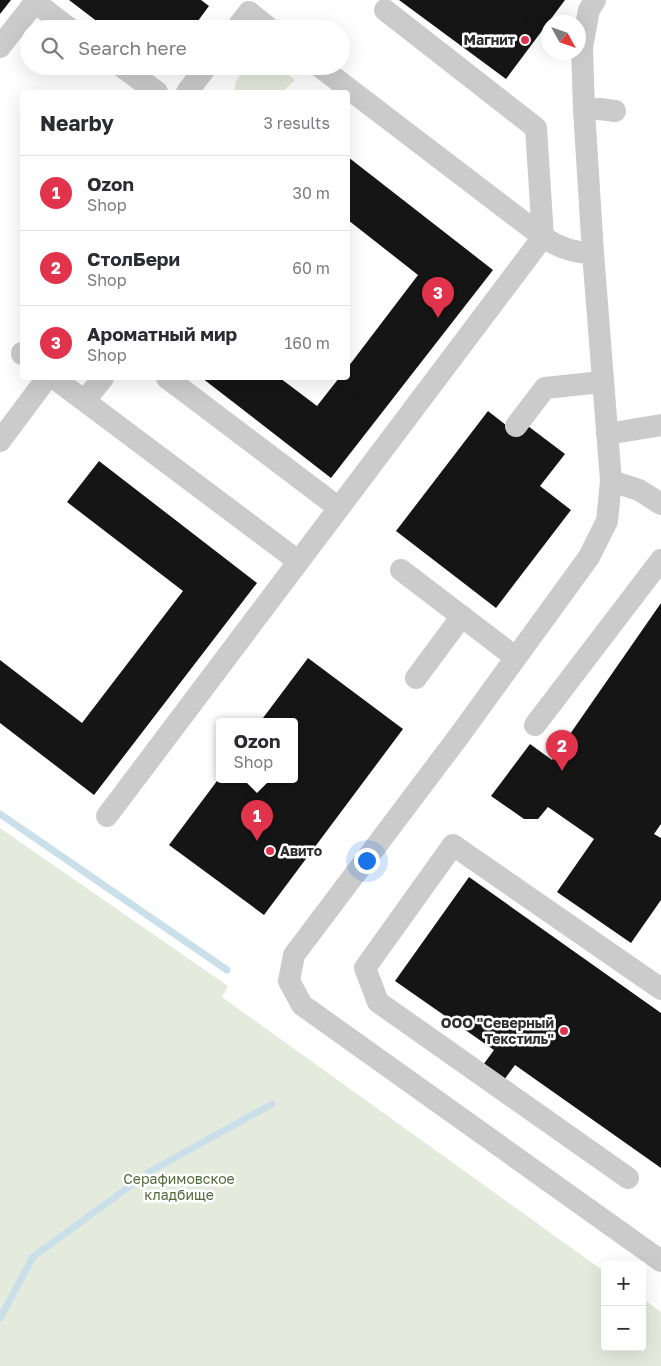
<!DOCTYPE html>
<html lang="en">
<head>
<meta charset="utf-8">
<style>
	body { margin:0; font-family:"Golos Text",sans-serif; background:#f7f7f7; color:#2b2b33 }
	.controls { position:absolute; right:15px; bottom:15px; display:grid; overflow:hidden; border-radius:5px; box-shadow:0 5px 20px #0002 }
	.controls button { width:45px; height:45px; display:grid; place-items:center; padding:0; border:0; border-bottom:1px solid #e1e1e2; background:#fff; color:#2b2b33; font:25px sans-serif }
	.compass { position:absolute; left:541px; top:15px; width:45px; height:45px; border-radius:50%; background:#fff; box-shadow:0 5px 20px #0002; rotate:130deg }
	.you { position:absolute; left:366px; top:860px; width:18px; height:18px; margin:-12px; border:4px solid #fff; border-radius:50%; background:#1a73e8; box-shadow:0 0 0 8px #1a73e833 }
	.badge { display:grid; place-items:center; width:32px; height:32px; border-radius:50%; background:#e1344c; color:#fff; font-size:16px; font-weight:700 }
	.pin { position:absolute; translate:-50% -41px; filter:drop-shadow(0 1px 2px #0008) }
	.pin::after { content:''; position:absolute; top:26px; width:18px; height:15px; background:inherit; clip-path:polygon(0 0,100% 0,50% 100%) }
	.popup { position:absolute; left:216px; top:718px; width:82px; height:65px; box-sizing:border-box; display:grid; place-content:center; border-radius:5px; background:#fff; filter:drop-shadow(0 1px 4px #0005); font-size:16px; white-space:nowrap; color:#7c7c81 }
	.popup b { font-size:19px; color:#2b2b33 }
	.popup::after { content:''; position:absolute; left:50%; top:100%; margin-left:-10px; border:10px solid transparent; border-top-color:#fff }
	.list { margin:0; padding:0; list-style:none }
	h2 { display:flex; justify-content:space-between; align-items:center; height:65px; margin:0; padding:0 20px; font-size:21px }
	h2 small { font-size:16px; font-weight:400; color:#7c7c81 }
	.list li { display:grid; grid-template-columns:32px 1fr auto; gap:15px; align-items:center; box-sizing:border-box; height:75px; padding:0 20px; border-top:1px solid #e1e1e2 }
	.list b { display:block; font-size:19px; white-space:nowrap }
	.list p { margin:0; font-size:16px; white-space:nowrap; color:#7c7c81 }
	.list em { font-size:16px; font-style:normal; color:#7c7c81 }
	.icon { flex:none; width:28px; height:28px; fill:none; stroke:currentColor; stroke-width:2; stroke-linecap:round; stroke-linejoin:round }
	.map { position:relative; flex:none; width:661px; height:1366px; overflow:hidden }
	.search { position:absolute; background:#fff; box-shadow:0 5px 20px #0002; left:20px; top:20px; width:330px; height:55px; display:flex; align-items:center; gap:12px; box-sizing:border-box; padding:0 18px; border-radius:28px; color:#7c7c81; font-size:19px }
	.panel { position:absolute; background:#fff; box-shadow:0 5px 20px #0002; left:20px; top:90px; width:330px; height:290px; border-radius:5px }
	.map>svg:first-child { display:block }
</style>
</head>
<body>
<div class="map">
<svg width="661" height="1366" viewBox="0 0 661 1366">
	<rect width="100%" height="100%" fill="#fff"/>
	<!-- green -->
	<path fill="#e5ebdc" d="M 246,66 L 277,66 L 295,80 L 282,92 L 234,92 L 236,81 Z
		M 0,828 L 228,986 L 222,997 L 605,1272 L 605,1347 L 642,1347 L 642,1298 L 661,1312 L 661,1366 L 0,1366 Z"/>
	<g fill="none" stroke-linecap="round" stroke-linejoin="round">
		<!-- stream -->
		<path stroke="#c9e0eb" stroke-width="7" d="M 0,814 L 227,970
			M 0,1318 L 33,1257 L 149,1172 L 272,1104"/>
	</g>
	<!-- building -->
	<path fill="#151515" d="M 0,0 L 11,0 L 0,14 Z
		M 69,0 L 201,0 L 209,6 L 192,29 L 107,29 Z
		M 399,0 L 565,0 L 506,79 Z
		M 348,157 L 493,270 L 331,478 L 202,378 L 280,378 L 317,406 L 339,378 L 348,378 L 348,367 L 418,275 L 348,220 Z
		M 488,411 L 516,433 L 524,423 L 565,454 L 540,486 L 571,510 L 496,608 L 396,531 Z
		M 99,461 L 257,583 L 94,795 L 0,723 L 0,660 L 82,723 L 183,591 L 67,502 Z
		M 661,603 L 661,824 L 654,834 L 661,838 L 661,900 L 631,943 L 557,892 L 594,839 L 548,807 L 538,819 L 524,819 L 491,796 L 530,744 L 552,760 Z
		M 308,658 L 403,729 L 264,915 L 169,845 L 220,777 L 220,780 L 294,780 L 294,722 L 260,722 Z
		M 469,877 L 661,1013 L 661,1168 L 515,1065 L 504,1080 L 483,1065 L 494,1050 L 395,981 Z"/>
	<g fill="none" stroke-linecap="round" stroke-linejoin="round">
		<!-- minor -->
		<path stroke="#cbcbcb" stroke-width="22" d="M 595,0 L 589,10 L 582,47 L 584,110 L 593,253 L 611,481 L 607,521 L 589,557 L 459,736 L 294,955 L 289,981 L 302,1005 L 661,1261
			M 236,29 L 249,12 L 270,29
			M 0,47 L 35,2 L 70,29
			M 121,66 L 157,92
			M 319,66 L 543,237 C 559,248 574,253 593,253
			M 187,92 L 207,66
			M 584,110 L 600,109 L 615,111
			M 22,353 L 22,354
			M 54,378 L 298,561
			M 167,378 L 339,508
			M 85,400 L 103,378
			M 516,426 L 545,388 L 602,382
			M 607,434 L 661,425
			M 0,441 L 47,378
			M 611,481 L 639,490 L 661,504
			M 401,570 L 515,657
			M 416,678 L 462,616
			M 535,725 L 661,560
			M 107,816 L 543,237 L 536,128 L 385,10
			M 628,1178 L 378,1002 L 365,968 L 453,845 L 661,989"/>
	</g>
	<!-- markers -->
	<g fill="#e1344c" stroke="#fff" stroke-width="2">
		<circle cx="525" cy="40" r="5"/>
		<circle cx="270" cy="851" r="5"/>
		<circle cx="564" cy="1031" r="5"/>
	</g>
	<g text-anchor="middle" stroke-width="5" stroke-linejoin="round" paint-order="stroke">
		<!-- poi labels -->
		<g font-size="14" font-weight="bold" fill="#2e2e2e" stroke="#fff" text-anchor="end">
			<text x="515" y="45">Магнит</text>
			<text x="280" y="856" text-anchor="start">Авито</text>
			<text x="554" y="1028">ООО "Северный<tspan x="554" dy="16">Текстиль"</tspan></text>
		</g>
		<!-- park labels -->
		<g font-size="14" fill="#54693c" stroke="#fff">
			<text x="179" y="1184">Серафимовское<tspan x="179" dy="16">кладбище</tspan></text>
		</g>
	</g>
</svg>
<div class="controls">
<button>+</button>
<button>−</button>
</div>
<svg class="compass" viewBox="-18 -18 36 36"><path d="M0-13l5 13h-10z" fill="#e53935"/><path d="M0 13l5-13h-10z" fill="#7c7c81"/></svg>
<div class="you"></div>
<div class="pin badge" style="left:257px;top:841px">1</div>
<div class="popup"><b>Ozon</b>Shop</div>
<div class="pin badge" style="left:562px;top:771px">2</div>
<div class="pin badge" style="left:438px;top:318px">3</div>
<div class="search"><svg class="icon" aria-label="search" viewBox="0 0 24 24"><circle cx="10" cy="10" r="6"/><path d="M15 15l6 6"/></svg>Search here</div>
<section class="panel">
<h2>Nearby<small>3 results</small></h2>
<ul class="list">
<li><span class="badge">1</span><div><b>Ozon</b><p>Shop</p></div><em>30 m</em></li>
<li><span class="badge">2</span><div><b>СтолБери</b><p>Shop</p></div><em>60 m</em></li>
<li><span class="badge">3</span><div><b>Ароматный мир</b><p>Shop</p></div><em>160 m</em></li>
</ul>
</section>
</div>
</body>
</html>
